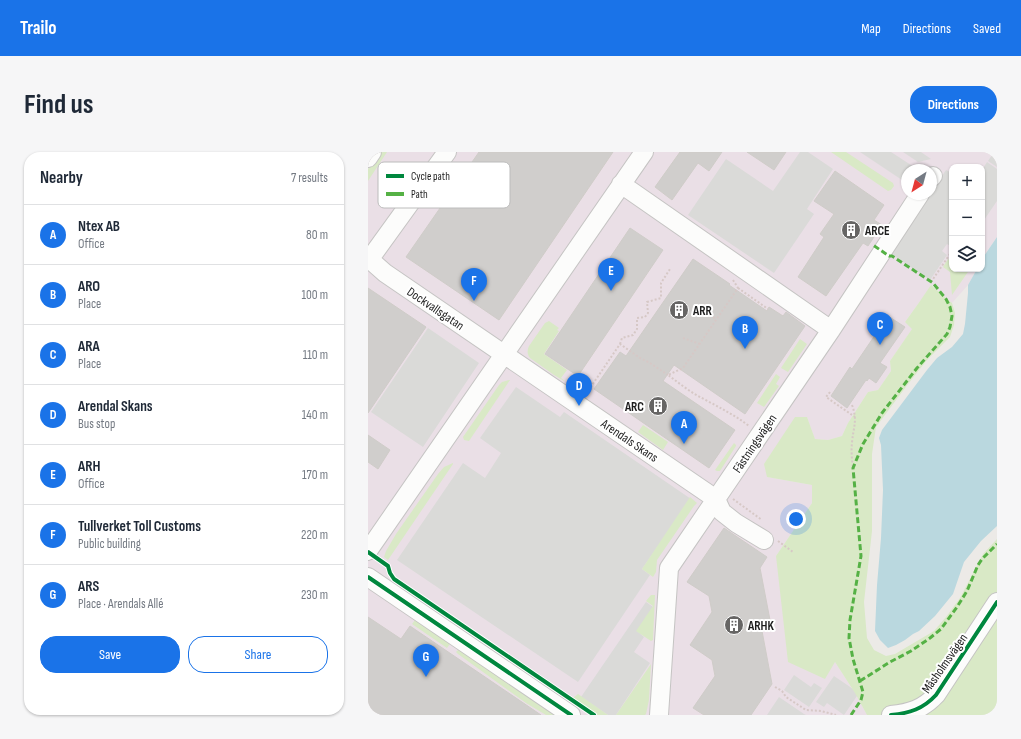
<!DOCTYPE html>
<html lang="en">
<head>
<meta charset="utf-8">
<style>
	body { margin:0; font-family:"Sofia Sans Condensed",sans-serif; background:#f6f6f7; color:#1f2937 }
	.controls { position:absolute; right:12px; top:12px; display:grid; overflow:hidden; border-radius:8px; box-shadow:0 1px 3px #0004 }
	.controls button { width:36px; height:36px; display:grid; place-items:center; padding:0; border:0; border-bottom:1px solid #e0e1e3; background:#fff; color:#1f2937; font:20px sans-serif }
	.compass { position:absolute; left:533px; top:12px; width:36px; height:36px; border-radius:50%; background:#fff; box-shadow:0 1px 3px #0004; rotate:216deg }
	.you { position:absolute; left:428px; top:367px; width:14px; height:14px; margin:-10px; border:3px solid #fff; border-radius:50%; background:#1a73e8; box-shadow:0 0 0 6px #1a73e833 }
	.badge { display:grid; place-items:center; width:26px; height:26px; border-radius:50%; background:#1a73e8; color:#fff; font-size:13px; font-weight:700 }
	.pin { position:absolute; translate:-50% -33px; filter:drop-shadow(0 1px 2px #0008) }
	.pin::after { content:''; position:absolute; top:21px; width:14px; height:12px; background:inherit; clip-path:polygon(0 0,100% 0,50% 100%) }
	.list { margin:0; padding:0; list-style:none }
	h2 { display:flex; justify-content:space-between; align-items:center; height:52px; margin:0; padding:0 16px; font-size:17px }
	h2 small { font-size:13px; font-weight:400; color:#747a83 }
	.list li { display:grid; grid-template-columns:26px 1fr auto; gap:12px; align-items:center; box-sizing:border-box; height:60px; padding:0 16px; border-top:1px solid #e0e1e3 }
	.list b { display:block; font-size:15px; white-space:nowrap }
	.list p { margin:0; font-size:13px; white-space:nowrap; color:#747a83 }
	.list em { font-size:13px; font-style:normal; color:#747a83 }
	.actions { display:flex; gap:8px; padding:12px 16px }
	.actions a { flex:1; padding:9px 0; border:1px solid #1a73e8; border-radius:16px; text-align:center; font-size:14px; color:#1a73e8 }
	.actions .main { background:#1a73e8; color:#fff }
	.icon { flex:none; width:22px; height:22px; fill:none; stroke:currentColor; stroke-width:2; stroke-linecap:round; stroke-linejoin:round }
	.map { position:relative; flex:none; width:629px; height:563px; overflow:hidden; border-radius:16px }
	header { display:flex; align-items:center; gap:24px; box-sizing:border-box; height:56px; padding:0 20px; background:#1a73e8; color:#fff }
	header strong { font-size:19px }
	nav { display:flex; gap:22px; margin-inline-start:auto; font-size:14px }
	.intro { display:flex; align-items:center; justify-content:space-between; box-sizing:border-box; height:96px; padding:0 24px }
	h1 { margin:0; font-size:28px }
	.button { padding:10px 18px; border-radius:16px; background:#1a73e8; color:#fff; font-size:14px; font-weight:700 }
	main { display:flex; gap:24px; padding:0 24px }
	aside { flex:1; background:#fff; border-radius:16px; box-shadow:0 1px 3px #0004 }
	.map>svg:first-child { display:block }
</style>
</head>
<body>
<header>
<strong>Trailo</strong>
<nav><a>Map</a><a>Directions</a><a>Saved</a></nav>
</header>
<div class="intro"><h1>Find us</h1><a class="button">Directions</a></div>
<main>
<aside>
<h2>Nearby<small>7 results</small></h2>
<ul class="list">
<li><span class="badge">A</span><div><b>Ntex AB</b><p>Office</p></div><em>80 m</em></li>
<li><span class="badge">B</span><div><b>ARO</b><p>Place</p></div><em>100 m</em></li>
<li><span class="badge">C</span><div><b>ARA</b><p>Place</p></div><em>110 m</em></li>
<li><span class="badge">D</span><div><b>Arendal Skans</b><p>Bus stop</p></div><em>140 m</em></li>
<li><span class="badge">E</span><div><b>ARH</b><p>Office</p></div><em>170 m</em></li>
<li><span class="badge">F</span><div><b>Tullverket Toll Customs</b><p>Public building</p></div><em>220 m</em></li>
<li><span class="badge">G</span><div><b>ARS</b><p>Place · Arendals Allé</p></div><em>230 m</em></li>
</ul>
<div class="actions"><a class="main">Save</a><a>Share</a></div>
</aside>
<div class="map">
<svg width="629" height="563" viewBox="0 0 629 563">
	<rect width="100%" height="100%" fill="#eceae7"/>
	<!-- industrial -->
	<path fill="#eadfe6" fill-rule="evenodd" d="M 0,0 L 629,0 L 629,85 L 614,107 L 614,15 L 584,15 L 584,117 L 609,117 L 600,133 L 584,151 L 564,133 L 537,170 L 545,176 L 522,209 L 523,219 L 510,238 L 500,240 L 480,271 L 474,284 L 460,288 L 447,287 L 439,265 L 399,325 L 444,333 L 444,351 L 408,404 L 467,510 L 487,541 L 499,563 L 0,563 ZM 539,18 L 563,18 L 563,42 L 539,42 Z"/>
	<!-- religious -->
	<path fill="#dadad8" d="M 432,0 L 440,0 L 465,17 L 439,57 L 446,62 L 406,121 L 320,63 L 358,7 L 405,39 Z
		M 492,0 L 523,0 L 546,15 L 547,18 L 539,18 L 539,29 L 537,30 Z
		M 535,0 L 553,0 L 563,7 L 550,10 Z
		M 626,0 L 629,0 L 629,15 L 620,9 Z
		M 619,10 L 629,17 L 629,49 L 614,71 L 614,18 Z
		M 578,18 L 584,21 L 584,95 L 579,92 L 574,99 L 579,103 L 562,128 L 522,101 L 562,42 L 563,42 L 563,40 Z
		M 60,176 L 111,211 L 55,295 L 3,260 Z
		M 148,235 L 192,265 L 196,260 L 323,347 L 274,417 L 282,423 L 210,530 L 29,408 L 95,311 L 117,326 L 133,301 L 112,286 Z
		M 278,450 L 285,455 L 269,479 L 276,485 L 266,500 L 282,511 L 248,563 L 240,563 L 213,545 Z
		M 426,523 L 443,535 L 446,531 L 454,536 L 441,555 L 416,538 Z
		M 466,524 L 491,541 L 476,563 L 459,551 L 456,555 L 448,550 Z
		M 411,545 L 436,562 L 438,563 L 399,563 Z"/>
	<!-- grass -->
	<path fill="#d9e9c6" d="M 12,0 L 19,0 L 0,29 L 0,17 Z
		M 463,0 L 478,0 L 525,31 L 526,34 L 523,38 L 520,39 Z
		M 580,107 L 584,110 L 584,117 L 602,117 L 584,143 L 582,120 L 575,115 Z
		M 563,133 L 584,151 L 587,161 L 586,173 L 582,185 L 559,208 L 540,232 L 508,275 L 504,302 L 504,379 L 496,450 L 499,486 L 506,498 L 518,504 L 527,502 L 566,479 L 578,465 L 592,446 L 615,402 L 629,387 L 629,563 L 499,563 L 487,541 L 467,510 L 457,527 L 420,510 L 408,404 L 444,351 L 444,333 L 399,325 L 396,312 L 427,265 L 439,265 L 447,287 L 460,288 L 474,284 L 480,271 L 500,240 L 510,238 L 523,219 L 522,209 L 544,177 L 537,170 L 550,152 Z
		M 181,169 L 191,176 L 189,178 L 191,179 L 176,202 L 199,218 L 193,226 L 197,229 L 196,229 L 186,223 L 162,206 C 159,202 159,198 161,194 L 177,171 Z
		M 432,187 L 439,192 L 420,220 L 413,216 Z
		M 408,222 L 412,225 L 408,232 L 411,234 L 396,255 L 389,251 Z
		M 141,228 L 142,228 L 101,289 L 96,288 L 95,285 L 131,233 L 134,230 Z
		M 275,273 L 300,290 L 295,298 L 270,280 Z
		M 366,291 L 368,293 L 368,294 L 352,319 L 349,319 L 347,318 Z
		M 85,311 L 85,312 L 20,408 L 16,405 L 18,399 L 28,382 L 70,322 L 76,315 Z
		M 322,345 L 329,351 L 326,354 L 289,408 L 288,420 L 285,425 L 274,417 Z
		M 283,443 L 287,443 L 285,488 L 283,489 L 268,479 L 285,454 L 278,449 Z
		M 47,468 L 82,492 L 79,496 L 44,472 Z
		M 90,498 L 91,498 L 188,563 L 178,563 L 158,551 L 90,502 L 88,500 Z
		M 283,512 L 281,548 L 278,562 L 277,563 L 248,563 Z
		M 210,542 L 240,563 L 229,563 L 205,546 Z"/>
	<!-- water -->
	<path fill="#bad8df" d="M 629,85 L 629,374 L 613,389 L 596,410 L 585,442 L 567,464 L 551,479 L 545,482 L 537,488 L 528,493 L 520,496 L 512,488 L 507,479 L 509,433 L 513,386 L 515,338 L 513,293 L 511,286 L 514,278 L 559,218 L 569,206 L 584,195 L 595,182 L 597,172 L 600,141 L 600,133 L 609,117 L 614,117 L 614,107 Z"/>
	<!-- building -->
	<path fill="#d0cecc" stroke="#cfccc8" d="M 111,0 L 245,0 L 131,168 L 38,105 Z
		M 312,0 L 354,0 L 341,19 L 330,11 L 304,48 L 287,35 Z
		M 379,0 L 418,0 L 406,18 Z
		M 467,19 L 516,53 L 506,68 L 514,73 L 500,94 L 495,91 L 458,144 L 430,125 L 456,85 L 452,82 L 466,62 L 446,49 Z
		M 262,76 L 295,98 L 210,224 L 177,202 Z
		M 325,107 L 362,132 L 361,133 L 399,159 L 401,155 L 415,164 L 418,160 L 437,174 L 377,262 L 306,213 L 295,229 L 367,278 L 341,316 L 226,237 L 252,200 L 258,204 Z
		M 0,136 L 58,175 L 0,261 Z
		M 520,164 L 537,175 L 512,211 L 519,215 L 508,231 L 501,226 L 499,229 L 498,228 L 479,256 L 463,244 L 482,215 L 484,217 Z
		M 0,283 L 22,298 L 10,317 L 0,310 Z
		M 356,376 L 399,405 L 392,416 L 402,468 L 394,479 L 404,532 L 383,563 L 336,563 L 325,556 L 347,524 L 344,508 L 322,493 L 344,460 L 341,444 L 319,430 Z
		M 0,465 L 33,487 L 42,474 L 173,563 L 0,563 Z"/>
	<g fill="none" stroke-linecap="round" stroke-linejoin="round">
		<defs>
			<path id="minor" d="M 0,6 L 4,0
				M 563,26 L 565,24
				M 253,32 L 463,178
				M 0,106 L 17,121 L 348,347 L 354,360 L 368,371 L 396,388
				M 1,108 L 79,0
				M 0,399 L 276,0
				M 0,425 L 203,563
				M 291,563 L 301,416 L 463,178 L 552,42
				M 523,563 C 542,561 555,557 568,543 L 629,450"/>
		</defs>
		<!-- minor casing -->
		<use href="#minor" stroke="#c5c4c3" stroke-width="20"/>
		<!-- path -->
		<path stroke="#d6c8c6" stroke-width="2" stroke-dasharray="2 2" stroke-linecap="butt" d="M 365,128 L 370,136 L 315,216 L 300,223 C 311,231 323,241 336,247 C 352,256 367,263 381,274
			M 563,130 L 584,99
			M 370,136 L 400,157
			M 336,152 L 348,168
			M 315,186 L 332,192
			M 252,192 L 254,186 L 265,183 L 269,177 L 269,166 L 277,165 L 280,161 L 279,150 L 293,146 L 293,131 L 302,117
			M 462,240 L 458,245 L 487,265
			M 218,242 L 252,192 L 272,206 L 282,211 L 300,223
			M 484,253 C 490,269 485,276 484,291 C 483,299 484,308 485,316
			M 365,347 L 394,368
			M 410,389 L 425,400
			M 407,535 L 414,539 L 418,545 L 438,558 L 453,559 L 468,563"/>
		<!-- minor -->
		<use href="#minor" stroke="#fcfcfb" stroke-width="18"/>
		<!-- quiet -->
		<path stroke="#55b145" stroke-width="3" stroke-dasharray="6 3" stroke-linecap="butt" d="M 492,529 L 522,510 L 543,499 L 562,486 L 573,477 L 589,455 L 599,439 L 610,413 L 614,407 L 629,392
			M 483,563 L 493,548 L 495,540 L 485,507 L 481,486 L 482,468 L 493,404 L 485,316 L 495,292 L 514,261 L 549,216 L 579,182 L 582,175 L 584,164 L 582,155 L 578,147 L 565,131 L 524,104 L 521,104 L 505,93"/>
		<defs>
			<path id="cycleway" d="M 0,400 L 20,414 L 22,421 L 26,427 L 226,563
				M 0,425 L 203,563
				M 523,563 C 542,561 555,557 568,543 L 629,450"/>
		</defs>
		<!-- cycleway casing -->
		<use href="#cycleway" stroke="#fff" stroke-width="6"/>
		<!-- cycleway -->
		<use href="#cycleway" stroke="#00873e" stroke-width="4"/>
	</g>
	<!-- icons -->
	<defs>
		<symbol id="building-disc" viewBox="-11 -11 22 22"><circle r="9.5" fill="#666564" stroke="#fff"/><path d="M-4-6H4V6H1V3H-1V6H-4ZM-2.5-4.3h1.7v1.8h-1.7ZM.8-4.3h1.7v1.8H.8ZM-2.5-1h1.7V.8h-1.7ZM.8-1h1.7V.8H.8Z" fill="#fff"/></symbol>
	</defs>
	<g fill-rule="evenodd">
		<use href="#building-disc" x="472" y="67" width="22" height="22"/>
		<use href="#building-disc" x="300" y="147" width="22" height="22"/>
		<use href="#building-disc" x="279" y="243" width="22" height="22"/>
		<use href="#building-disc" x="355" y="462" width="22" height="22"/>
	</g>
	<g text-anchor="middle" stroke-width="4" stroke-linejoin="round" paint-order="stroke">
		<!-- poi labels -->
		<g font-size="13" font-weight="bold" fill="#1e1e1e" stroke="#fff" text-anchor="start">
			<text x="497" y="83">ARCE</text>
			<text x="325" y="163">ARR</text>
			<text x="276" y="259" text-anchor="end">ARC</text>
			<text x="380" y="478">ARHK</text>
		</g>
		<!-- street labels -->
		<g font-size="13" fill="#1e1e1e" stroke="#fff">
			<text transform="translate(68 156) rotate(34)" y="5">Dockvallsgatan</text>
			<text transform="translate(262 288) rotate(34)" y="5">Arendals Skans</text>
			<text transform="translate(386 291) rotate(-56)" y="5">Fästningsvägen</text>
			<text transform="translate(576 511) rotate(-55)" y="5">Måsholmsvägen</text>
		</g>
	</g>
	<!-- legend -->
	<rect x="10" y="10" width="132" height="46" rx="6" fill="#fff" stroke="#bcbcbc" stroke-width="1"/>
	<rect x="18" y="22" width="18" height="4" fill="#00873e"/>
	<rect x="18" y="40" width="18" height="4" fill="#55b145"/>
	<g font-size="11" fill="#1e1e1e">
		<text x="43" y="28">Cycle path</text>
		<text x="43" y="46">Path</text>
	</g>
</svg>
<div class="controls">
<button>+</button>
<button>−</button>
<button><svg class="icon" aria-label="layers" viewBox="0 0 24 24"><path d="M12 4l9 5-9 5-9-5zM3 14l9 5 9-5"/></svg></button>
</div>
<svg class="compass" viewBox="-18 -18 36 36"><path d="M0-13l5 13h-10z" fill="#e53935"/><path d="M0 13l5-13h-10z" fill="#747a83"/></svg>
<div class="you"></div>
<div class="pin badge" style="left:316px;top:292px">A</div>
<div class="pin badge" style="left:377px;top:197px">B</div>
<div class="pin badge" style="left:512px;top:193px">C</div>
<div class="pin badge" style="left:211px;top:254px">D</div>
<div class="pin badge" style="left:243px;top:139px">E</div>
<div class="pin badge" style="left:106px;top:149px">F</div>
<div class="pin badge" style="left:58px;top:525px">G</div>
</div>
</main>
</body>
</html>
